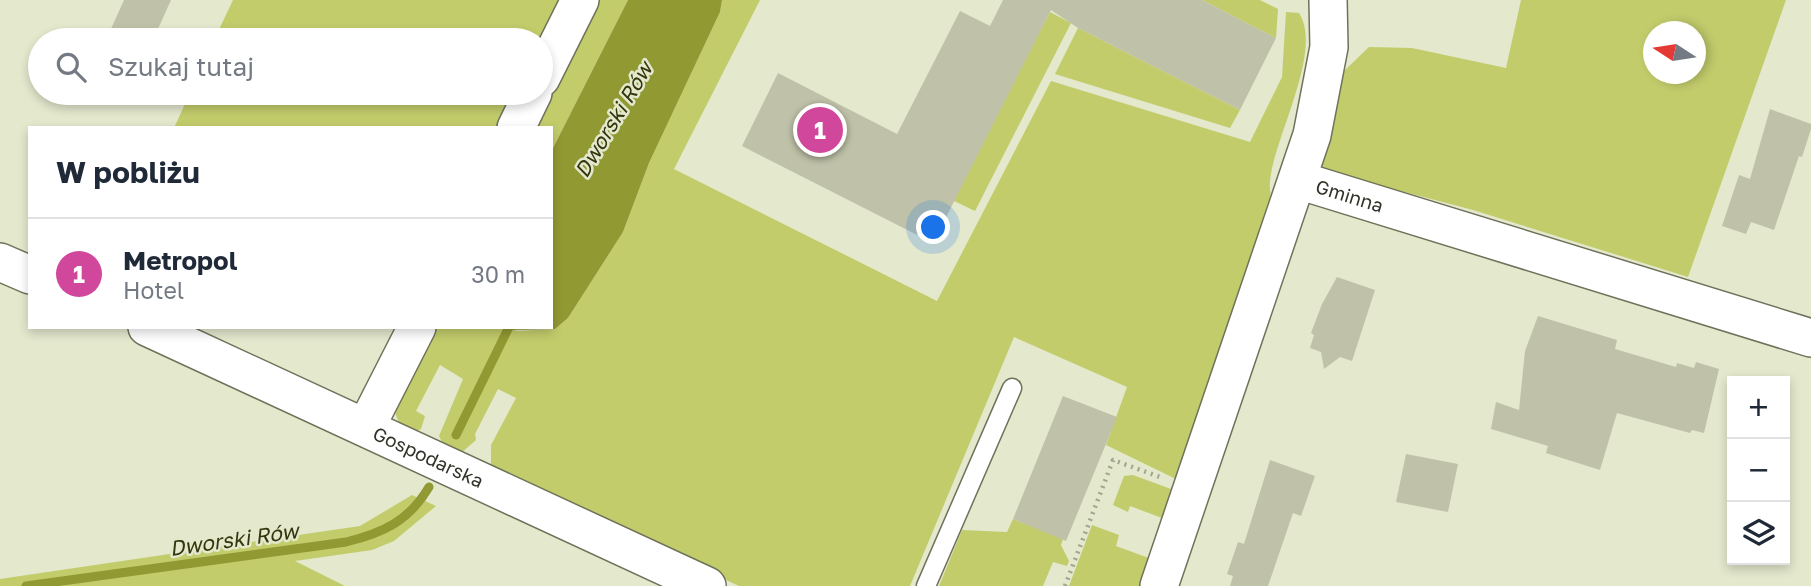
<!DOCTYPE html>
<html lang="pl">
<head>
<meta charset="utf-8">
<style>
	body { margin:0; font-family:"Golos Text",sans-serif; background:#f2f2f3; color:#1f2937 }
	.controls { position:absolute; right:21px; bottom:21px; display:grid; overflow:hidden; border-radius:0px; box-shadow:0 4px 10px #0003 }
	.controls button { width:63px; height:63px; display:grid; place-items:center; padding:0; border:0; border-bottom:2px solid #e0e1e3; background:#fff; color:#1f2937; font:35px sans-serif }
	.compass { position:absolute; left:1643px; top:21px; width:63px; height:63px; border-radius:50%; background:#fff; box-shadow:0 4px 10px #0003; rotate:282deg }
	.you { position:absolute; left:934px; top:228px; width:24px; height:24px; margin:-18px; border:5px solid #fff; border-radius:50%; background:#1a73e8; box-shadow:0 0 0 10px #1a73e833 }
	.badge { display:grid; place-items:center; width:46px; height:46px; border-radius:50%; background:#ae368b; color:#fff; font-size:23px; font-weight:700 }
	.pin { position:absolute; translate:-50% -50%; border:4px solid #fff; box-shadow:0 2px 7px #0006 }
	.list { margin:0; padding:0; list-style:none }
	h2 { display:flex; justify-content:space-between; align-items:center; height:91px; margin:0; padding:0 28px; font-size:30px }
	h2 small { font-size:23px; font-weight:400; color:#747a83 }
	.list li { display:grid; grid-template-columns:46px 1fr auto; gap:21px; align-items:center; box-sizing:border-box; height:112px; padding:0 28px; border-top:2px solid #e0e1e3 }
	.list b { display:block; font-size:26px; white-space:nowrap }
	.list p { margin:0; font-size:23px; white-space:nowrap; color:#747a83 }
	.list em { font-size:23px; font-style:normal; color:#747a83 }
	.icon { flex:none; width:38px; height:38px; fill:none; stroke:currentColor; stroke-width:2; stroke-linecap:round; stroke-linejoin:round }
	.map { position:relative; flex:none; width:1811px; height:586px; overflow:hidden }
	.search { position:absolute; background:#fff; box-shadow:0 4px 10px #0003; left:28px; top:28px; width:525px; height:77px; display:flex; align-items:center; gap:18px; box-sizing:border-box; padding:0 24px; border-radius:38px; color:#747a83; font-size:26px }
	.panel { position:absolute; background:#fff; box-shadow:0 4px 10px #0003; left:28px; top:126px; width:525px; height:203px; border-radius:0px }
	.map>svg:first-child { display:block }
</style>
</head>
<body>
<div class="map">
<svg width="1811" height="586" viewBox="0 0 1811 586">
	<rect width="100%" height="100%" fill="#e4e8cd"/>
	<!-- green -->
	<path fill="#c3cc6b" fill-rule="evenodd" d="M 233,0 L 565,0 L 541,40 L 214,40 Z
		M 595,0 L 628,0 L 551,152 L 551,128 L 532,128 Z
		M 722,0 L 760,0 L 674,169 L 937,301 L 1051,81 L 1250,142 L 1282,77 L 1286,12 L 1299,13 C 1324,51 1273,139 1270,182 C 1269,190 1272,200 1273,209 L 1182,482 L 1106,445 L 1127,387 L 1014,337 L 910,586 L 739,586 L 491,472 L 491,445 L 516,398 L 498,389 L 475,434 L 476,440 L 460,454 L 445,448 L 439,436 L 463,379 L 440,365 L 416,411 L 425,416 L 421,429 L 415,432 L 401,428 L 394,410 L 431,327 L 501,327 L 518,331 L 555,329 L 568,318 L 623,232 L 649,163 L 720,12 Z
		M 1202,0 L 1260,0 L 1278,9 L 1276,38 Z
		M 1521,0 L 1786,0 L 1688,277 L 1473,210 L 1321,170 L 1344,71 L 1369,47 L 1412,48 L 1506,68 ZM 1654,32 L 1696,32 L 1696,74 L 1654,74 Z
		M 1050,12 L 1071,23 L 975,211 L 952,200 Z
		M 1078,28 L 1240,110 L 1230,128 L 1055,74 Z
		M 190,93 L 519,93 L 501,128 L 174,128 Z
		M 1133,475 L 1171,489 L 1173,485 L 1180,488 L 1170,521 L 1130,506 L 1128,512 L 1113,505 L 1124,476 Z
		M 412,495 L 436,506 L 394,541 L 372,550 L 295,561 L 345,586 L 0,586 L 0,579 L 360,526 Z
		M 1013,519 L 1063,539 L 1061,545 L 1069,561 L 1067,566 L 1053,562 L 1043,586 L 939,586 L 962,530 L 1007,532 Z
		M 1092,525 L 1119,535 L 1116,546 L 1157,561 L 1148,586 L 1069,586 Z"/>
	<!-- water -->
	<path fill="#919933" d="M 628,0 L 722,0 L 720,12 L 649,163 L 623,232 L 568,318 L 555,329 L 507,330 L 501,327 L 551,327 L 551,152 Z"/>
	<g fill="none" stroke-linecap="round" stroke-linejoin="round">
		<!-- stream -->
		<path stroke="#919933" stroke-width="9" d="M 456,435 L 509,327
			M 26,586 L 346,542 C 383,533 409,521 429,487"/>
	</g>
	<!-- building -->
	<path fill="#bfc2a8" d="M 124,0 L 171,0 L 153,40 L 106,40 Z
		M 1003,0 L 1202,0 L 1276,38 L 1240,110 L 1078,28 L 1051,10 L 933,243 L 742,146 L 778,73 L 897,134 L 960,11 L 990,26 Z
		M 1770,109 L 1811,124 L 1811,129 L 1802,157 L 1799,156 L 1774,230 L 1751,222 L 1746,234 L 1722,226 L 1739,175 L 1750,179 Z
		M 1337,277 L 1375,290 L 1352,361 L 1340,357 L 1324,369 L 1321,352 L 1310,348 L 1314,335 L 1311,333 L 1322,304 Z
		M 1538,316 L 1617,340 L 1615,349 L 1676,367 L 1677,363 L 1694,368 L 1696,362 L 1719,369 L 1704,433 L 1692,430 L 1690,433 L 1617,413 L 1600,470 L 1546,453 L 1548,446 L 1491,429 L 1496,402 L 1519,410 L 1525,351 Z
		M 1063,396 L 1117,417 L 1066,541 L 1013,519 Z
		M 1406,454 L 1458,464 L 1448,512 L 1396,502 Z
		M 1270,460 L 1315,476 L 1301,516 L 1293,513 L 1268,586 L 1230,586 L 1233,576 L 1227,574 L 1238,542 L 1244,544 Z"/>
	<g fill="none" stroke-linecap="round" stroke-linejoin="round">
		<defs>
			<path id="lane" d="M 926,586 L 1012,388"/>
			<g id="street">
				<path d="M 541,78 L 580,0"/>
				<path d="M 516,128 L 533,93"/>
				<path id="s1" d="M 1298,180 L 1811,338"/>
				<path d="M 0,262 L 30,275"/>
				<path id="s2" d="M 147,327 L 707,586"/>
				<path d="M 366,427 L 417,327"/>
				<path d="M 1159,586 L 1312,135 L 1329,47 L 1328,0"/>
			</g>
		</defs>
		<!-- lane casing -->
		<use href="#lane" stroke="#6f725a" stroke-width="21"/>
		<!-- street casing -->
		<use href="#street" stroke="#6f725a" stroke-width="40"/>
		<!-- path -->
		<path stroke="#a1a590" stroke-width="4.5" stroke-dasharray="2 5" stroke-linecap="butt" d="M 1065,586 L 1113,460 L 1160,477"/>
		<!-- lane -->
		<use href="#lane" stroke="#fff" stroke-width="18"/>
		<!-- street -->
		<use href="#street" stroke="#fff" stroke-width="37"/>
	</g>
	<g text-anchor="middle" stroke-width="5" stroke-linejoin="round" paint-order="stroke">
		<!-- street labels -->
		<g font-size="19" fill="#313328" stroke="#e4e8cd">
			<text dy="7" stroke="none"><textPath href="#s1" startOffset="54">Gminna</textPath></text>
			<text dy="7" stroke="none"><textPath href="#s2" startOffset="310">Gospodarska</textPath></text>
		</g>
		<!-- water labels -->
		<g font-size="21" font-style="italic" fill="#34370d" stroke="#e4e8cd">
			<text transform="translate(614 120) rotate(-59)" y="7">Dworski Rów</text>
			<text transform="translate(234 540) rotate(-8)" y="7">Dworski Rów</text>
		</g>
	</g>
</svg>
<div class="controls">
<button>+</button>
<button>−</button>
<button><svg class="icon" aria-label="layers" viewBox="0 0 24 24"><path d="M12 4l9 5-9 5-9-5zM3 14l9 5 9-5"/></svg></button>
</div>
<svg class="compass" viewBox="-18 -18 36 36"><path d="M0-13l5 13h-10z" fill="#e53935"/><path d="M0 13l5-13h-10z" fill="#747a83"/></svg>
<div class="you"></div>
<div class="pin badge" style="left:820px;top:130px;background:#d1479c">1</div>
<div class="search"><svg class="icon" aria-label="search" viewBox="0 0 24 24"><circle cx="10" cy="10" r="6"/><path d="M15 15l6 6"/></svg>Szukaj tutaj</div>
<section class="panel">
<h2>W pobliżu<small></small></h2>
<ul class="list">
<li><span class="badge" style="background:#d1479c">1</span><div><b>Metropol</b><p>Hotel</p></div><em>30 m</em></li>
</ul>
</section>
</div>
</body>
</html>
